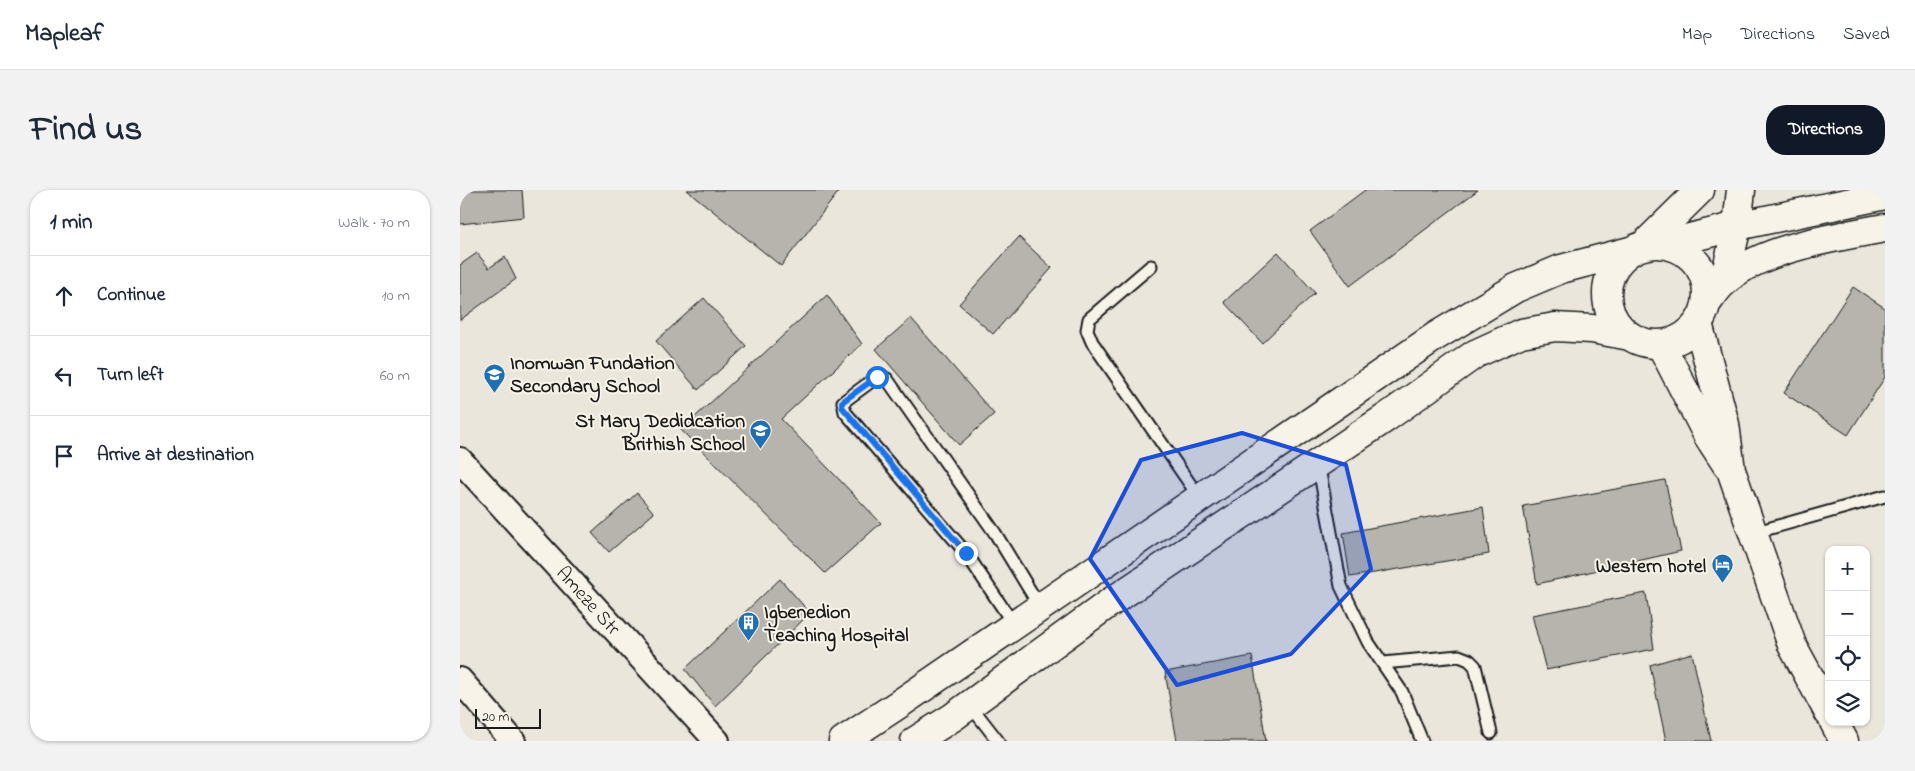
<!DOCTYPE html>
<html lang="en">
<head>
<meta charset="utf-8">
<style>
	body { margin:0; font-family:"Indie Flower",sans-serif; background:#f2f2f3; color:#1f2937 }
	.controls { position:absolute; right:15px; bottom:15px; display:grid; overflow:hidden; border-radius:10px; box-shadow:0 1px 4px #0004 }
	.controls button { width:45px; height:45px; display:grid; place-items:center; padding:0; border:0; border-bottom:1px solid #e0e1e3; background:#fff; color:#1f2937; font:25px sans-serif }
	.scale { position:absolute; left:15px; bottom:12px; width:66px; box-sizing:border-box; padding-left:5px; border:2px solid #1c1c1c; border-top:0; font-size:14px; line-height:18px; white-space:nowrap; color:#1c1c1c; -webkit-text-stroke:4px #f7f3e8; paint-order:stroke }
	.stop { position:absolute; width:15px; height:15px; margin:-11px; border:4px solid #1a73e8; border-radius:50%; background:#fff }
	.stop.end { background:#1a73e8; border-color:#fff; box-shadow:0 1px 5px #0008 }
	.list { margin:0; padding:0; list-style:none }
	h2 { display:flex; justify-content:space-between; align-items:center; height:65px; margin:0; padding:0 20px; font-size:21px }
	h2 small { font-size:16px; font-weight:400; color:#747a83 }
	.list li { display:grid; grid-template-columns:32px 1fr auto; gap:15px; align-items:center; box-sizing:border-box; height:80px; padding:0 20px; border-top:1px solid #e0e1e3 }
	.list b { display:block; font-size:19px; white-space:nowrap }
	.list em { font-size:16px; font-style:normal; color:#747a83 }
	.icon { flex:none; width:28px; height:28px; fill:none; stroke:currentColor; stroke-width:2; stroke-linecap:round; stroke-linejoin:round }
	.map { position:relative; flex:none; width:1425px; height:551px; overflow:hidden; border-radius:20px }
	header { display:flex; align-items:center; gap:30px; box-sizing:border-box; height:70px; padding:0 25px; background:#fff; border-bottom:1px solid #e0e1e3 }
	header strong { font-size:24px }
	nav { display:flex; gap:28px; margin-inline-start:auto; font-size:18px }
	.intro { display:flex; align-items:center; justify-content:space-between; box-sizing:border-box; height:120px; padding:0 30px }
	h1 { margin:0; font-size:35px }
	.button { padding:12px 22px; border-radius:20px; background:#111827; color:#fff; font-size:18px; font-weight:700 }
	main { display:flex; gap:30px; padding:0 30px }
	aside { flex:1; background:#fff; border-radius:20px; box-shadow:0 1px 4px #0004 }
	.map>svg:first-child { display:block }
</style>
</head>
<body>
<header>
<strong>Mapleaf</strong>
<nav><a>Map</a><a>Directions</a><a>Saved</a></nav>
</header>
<div class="intro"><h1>Find us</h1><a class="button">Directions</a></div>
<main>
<aside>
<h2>1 min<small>Walk · 70 m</small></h2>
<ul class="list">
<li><svg class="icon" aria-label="ahead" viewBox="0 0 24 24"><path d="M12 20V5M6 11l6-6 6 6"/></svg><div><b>Continue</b></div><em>10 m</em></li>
<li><svg class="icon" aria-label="left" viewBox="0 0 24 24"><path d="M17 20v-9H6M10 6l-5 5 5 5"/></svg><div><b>Turn left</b></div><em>60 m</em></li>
<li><svg class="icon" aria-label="arrive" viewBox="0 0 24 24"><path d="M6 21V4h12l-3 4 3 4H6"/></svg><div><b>Arrive at destination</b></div></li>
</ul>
</aside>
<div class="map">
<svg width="1425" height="551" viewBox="0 0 1425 551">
	<rect width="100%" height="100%" fill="#eae6dc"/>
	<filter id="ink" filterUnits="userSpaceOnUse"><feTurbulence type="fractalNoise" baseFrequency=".02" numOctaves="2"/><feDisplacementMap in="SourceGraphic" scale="10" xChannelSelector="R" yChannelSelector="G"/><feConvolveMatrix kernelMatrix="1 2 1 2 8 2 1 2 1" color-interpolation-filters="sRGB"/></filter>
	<g filter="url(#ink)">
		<!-- building -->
		<path fill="#b6b4ac" stroke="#1c1c1c" d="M 0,0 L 62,0 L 64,27 L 0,34 Z
			M 227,0 L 380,0 L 321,76 Z
			M 905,0 L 1018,0 L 890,96 L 850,41 Z
			M 559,47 L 592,78 L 533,144 L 499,114 Z
			M 818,62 L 855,103 L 802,153 L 764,112 Z
			M 17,63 L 29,78 L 45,67 L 56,89 L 0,130 L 0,75 Z
			M 1393,97 L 1425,118 L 1425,187 L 1388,245 L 1324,203 Z
			M 367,105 L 402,154 L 321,229 L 421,333 L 365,383 L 221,240 Z
			M 244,108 L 286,156 L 238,200 L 196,151 Z
			M 451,128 L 534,224 L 499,255 L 416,159 Z
			M 1205,290 L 1221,361 L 1077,394 L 1063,316 Z
			M 177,303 L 194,323 L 149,362 L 132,343 Z
			M 1023,317 L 1029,364 L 890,387 L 883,343 Z
			M 320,389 L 350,423 L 255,516 L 225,479 Z
			M 1186,403 L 1194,459 L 1086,480 L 1072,425 Z
			M 1232,463 L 1251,551 L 1206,551 L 1190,475 Z
			M 792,466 L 806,551 L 717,551 L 705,482 Z"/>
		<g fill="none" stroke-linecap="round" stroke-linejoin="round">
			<defs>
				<path id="lane" d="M 691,76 L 629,129 L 627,140 L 632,152 L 739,307
					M 858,273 L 881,396 L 908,452 L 942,502 L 962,551
					M 1293,343 L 1425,306
					M 554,435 L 506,363 L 385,222 L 383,212 L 417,187 L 422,187 L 427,189 L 535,343 L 580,417
					M 923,473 L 999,466 L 1009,470 L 1015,476 L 1031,543
					M 510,515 L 538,551"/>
				<path id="street" d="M 0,270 L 257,551
					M 0,490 L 53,551"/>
				<path id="secondary" d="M 1185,54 L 1240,0
					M 1264,92 L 1277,36 L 1281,0
					M 1238,133 L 1265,234 L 1271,280 L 1332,455 L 1369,523
					M 1201,155 L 1248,246 L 1267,275
					M 1374,532 L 1384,551"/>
				<path id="highway" d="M1147 104a50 50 0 1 1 100 0a50 50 0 1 1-100 0Z
					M 1206,54 L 1277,36 L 1425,5
					M 1247,113 C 1252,106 1257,98 1264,92 C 1299,58 1378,47 1425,38
					M 383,551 L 442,512 L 976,146 L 1056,98 L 1101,79 L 1170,61
					M 455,551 L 493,527 L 648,414 L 927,227 L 1015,164 L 1061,143 L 1095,137 L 1132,139 L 1170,146"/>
			</defs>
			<!-- lane casing -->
			<use href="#lane" stroke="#1c1c1c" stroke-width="15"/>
			<!-- street casing -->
			<use href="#street" stroke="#1c1c1c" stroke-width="28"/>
			<!-- secondary casing -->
			<use href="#secondary" stroke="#1c1c1c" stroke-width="31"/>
			<!-- highway casing -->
			<use href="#highway" stroke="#1c1c1c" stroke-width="31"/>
			<!-- lane -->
			<use href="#lane" stroke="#f7f3e8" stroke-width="11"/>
			<!-- street -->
			<use href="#street" stroke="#f7f3e8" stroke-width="24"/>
			<!-- secondary -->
			<use href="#secondary" stroke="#f7f3e8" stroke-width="28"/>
			<!-- highway -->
			<use href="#highway" stroke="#f7f3e8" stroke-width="28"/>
		</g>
	</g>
	<g fill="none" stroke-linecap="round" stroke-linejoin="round" filter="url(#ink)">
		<!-- route -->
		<path stroke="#1a73e8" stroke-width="6" d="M 417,187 L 382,212 L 382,217 L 506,363"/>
	</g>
	<!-- marked area -->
	<path fill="#1d4ed8" fill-opacity="0.2" stroke="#1d4ed8" stroke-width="4" stroke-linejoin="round" d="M 782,243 L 886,275 L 911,379 L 831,464 L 717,495 L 630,369 L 681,270 Z"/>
	<!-- icons -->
	<defs>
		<symbol id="school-pin" viewBox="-11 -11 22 30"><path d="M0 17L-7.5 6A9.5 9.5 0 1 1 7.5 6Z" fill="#1f6fb2" stroke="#f7f3e8"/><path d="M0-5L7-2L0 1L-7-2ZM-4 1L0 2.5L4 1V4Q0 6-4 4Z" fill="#fff"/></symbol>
		<symbol id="hotel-pin" viewBox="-11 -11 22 30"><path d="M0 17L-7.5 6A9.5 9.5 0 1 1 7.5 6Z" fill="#1f6fb2" stroke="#f7f3e8"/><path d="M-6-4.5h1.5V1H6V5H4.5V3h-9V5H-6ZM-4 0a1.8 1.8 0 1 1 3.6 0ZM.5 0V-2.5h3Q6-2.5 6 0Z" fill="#fff"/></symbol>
		<symbol id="building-pin" viewBox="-11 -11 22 30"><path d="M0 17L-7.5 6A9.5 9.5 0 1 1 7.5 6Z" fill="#1f6fb2" stroke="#f7f3e8"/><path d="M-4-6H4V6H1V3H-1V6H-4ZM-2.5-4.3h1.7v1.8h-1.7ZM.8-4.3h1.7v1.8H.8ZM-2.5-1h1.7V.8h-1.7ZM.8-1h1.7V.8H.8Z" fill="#fff"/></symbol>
	</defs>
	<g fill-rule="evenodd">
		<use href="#school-pin" x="22" y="172" width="25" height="34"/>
		<use href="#school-pin" x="288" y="228" width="25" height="34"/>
		<use href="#hotel-pin" x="1250" y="362" width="25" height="34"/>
		<use href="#building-pin" x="276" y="420" width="25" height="34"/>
	</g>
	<g text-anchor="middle" stroke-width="4" stroke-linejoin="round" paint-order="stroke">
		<!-- poi labels -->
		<g font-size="20" font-weight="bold" fill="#1c1c1c" stroke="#f7f3e8" text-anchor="start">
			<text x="50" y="179">Inomwan Fundation<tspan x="50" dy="23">Secondary School</tspan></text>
			<text x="285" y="237" text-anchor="end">St Mary Dedidcation<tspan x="285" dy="23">Brithish School</tspan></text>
			<text x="1246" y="382" text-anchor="end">Western hotel</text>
			<text x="304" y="428">Igbenedion<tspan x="304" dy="23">Teaching Hospital</tspan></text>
		</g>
		<!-- street labels -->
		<g font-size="20" fill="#1c1c1c" stroke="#f7f3e8">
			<text transform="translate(129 410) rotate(48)" y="7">Ameze Str</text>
		</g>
	</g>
</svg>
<div class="controls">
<button>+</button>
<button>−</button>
<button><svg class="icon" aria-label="locate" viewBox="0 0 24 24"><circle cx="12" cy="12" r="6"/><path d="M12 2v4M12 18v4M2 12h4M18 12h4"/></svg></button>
<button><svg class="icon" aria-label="layers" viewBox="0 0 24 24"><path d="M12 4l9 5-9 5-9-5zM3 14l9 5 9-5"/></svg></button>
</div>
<div class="scale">20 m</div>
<div class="stop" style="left:417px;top:187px"></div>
<div class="stop end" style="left:506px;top:363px"></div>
</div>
</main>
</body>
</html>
